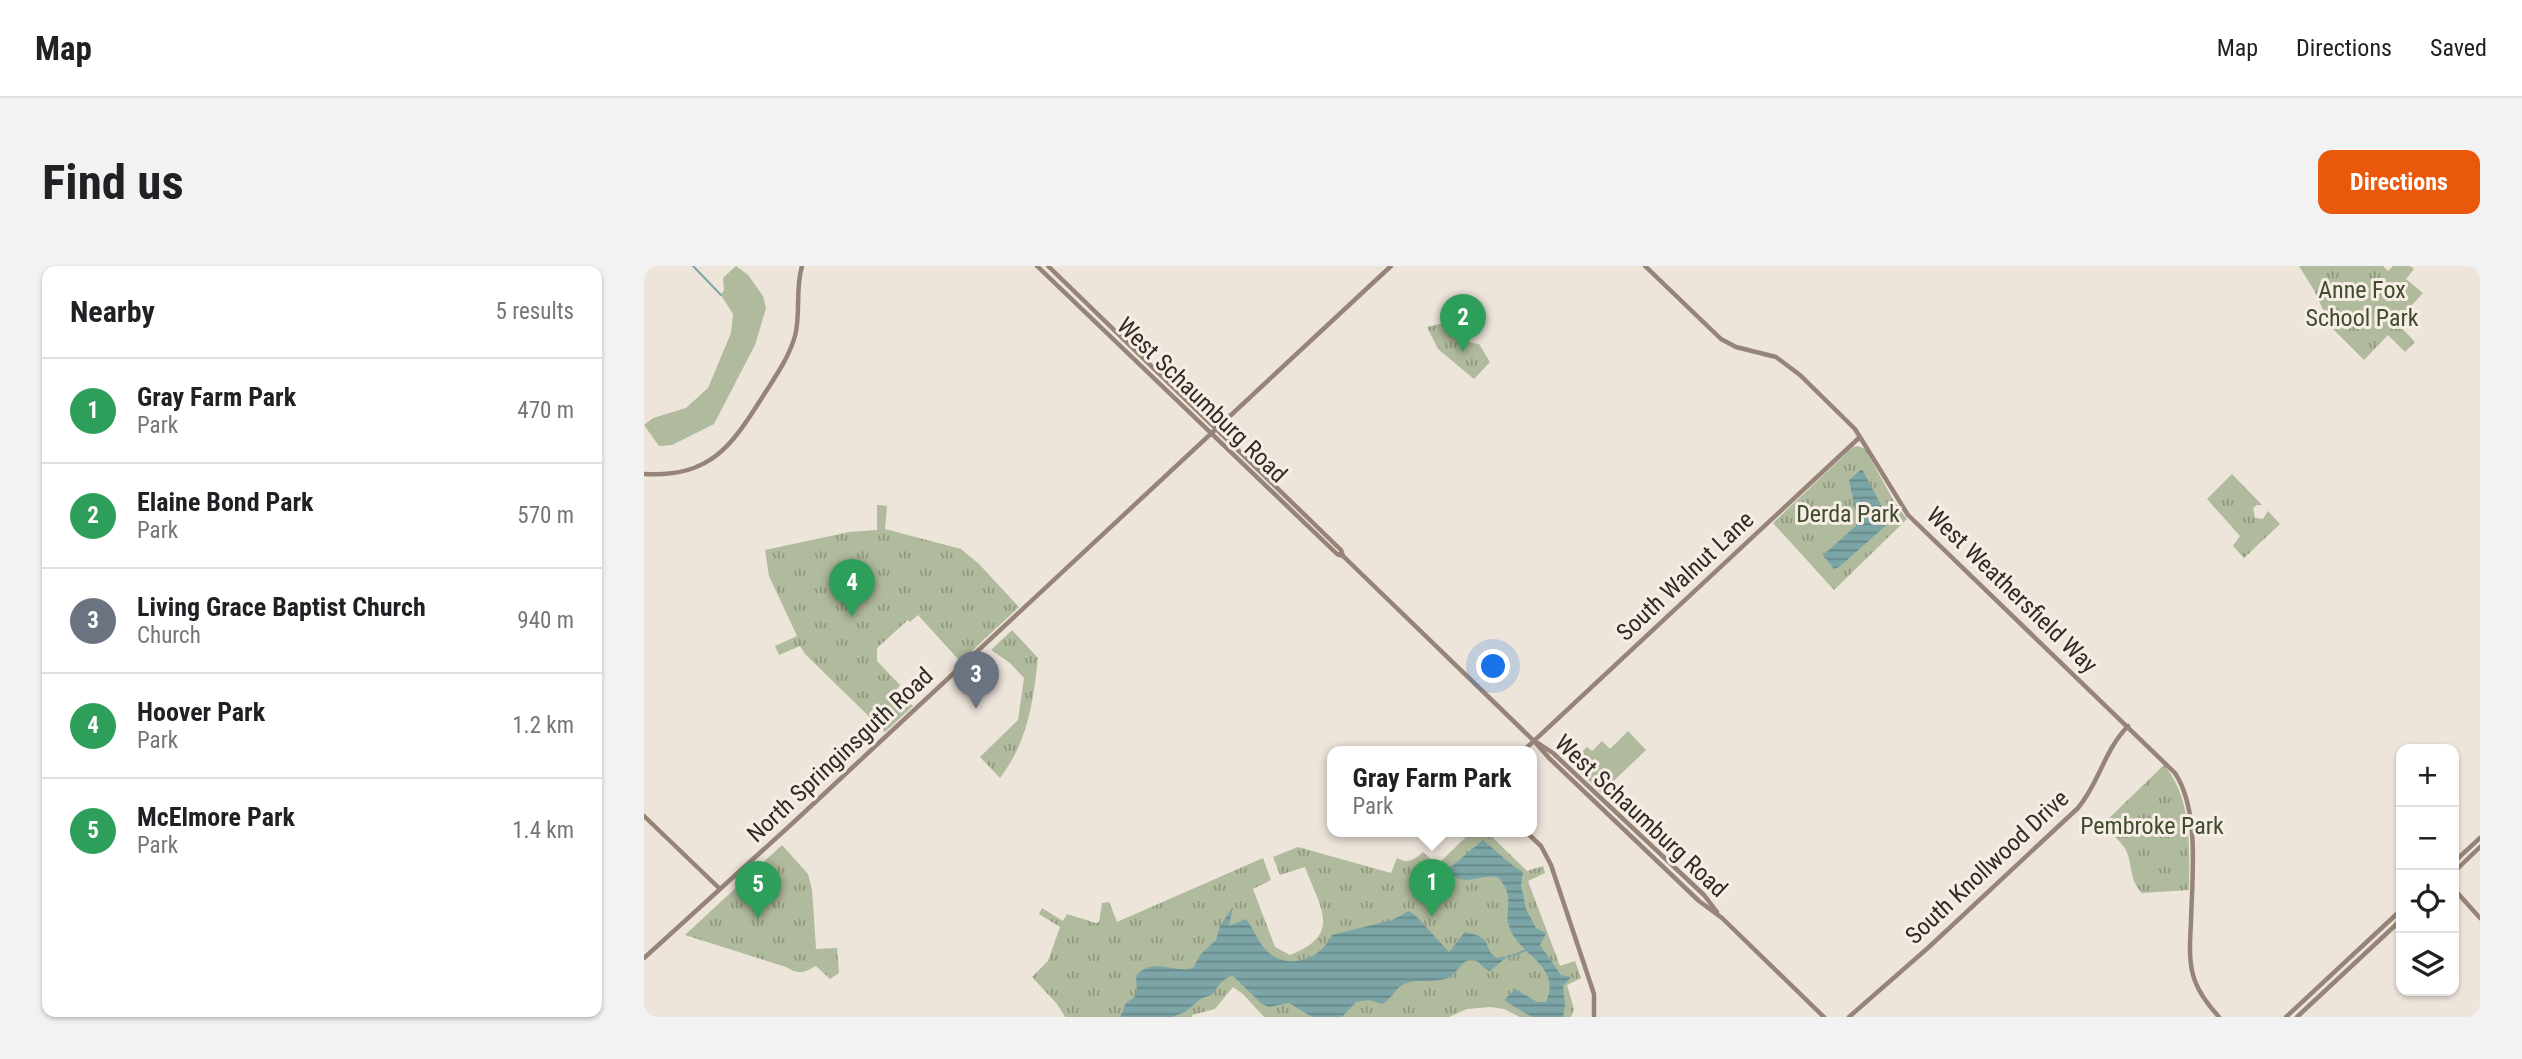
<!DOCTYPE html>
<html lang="en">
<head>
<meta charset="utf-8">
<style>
	body { margin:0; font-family:"Roboto Condensed",sans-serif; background:#f2f2f2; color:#202124 }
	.controls { position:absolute; right:21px; bottom:21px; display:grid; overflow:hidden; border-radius:14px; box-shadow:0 2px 5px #0004 }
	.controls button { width:63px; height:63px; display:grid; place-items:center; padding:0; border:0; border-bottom:2px solid #e0e0e0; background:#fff; color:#202124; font:35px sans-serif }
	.you { position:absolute; left:850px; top:401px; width:24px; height:24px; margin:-18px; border:5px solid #fff; border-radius:50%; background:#1a73e8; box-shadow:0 0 0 10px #1a73e833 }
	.badge { display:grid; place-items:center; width:46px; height:46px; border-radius:50%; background:#ea580c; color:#fff; font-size:23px; font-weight:700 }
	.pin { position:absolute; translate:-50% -58px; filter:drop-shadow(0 2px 4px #0008) }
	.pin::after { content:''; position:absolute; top:37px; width:24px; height:21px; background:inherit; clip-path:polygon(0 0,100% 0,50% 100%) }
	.popup { position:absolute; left:683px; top:480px; width:210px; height:91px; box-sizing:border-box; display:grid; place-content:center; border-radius:14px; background:#fff; filter:drop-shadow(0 2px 5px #0005); font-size:23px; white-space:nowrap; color:#757577 }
	.popup b { font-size:26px; color:#202124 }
	.popup::after { content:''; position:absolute; left:50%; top:100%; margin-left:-14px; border:14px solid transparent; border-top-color:#fff }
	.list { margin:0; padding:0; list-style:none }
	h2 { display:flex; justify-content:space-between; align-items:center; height:91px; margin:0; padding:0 28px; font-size:30px }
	h2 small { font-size:23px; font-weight:400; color:#757577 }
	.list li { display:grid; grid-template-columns:46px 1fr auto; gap:21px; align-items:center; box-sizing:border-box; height:105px; padding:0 28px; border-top:2px solid #e0e0e0 }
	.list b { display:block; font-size:26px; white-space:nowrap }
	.list p { margin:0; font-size:23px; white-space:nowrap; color:#757577 }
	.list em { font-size:23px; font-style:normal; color:#757577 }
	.icon { flex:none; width:38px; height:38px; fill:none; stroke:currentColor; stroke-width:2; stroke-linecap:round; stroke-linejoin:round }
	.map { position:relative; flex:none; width:1836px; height:751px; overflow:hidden; border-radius:14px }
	header { display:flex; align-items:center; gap:42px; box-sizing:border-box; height:98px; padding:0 35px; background:#fff; border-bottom:2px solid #e0e0e0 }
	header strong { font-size:33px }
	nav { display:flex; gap:38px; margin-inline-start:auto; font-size:24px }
	.intro { display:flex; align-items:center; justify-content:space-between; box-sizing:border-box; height:168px; padding:0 42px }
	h1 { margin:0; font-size:49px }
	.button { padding:18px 32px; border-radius:14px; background:#ea580c; color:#fff; font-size:24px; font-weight:700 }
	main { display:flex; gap:42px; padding:0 42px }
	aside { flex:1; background:#fff; border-radius:14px; box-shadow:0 2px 5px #0004 }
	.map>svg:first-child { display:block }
</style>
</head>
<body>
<header>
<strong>Map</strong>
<nav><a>Map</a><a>Directions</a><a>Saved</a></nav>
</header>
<div class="intro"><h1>Find us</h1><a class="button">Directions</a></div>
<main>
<aside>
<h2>Nearby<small>5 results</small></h2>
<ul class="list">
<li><span class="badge" style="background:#2e9e5b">1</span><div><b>Gray Farm Park</b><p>Park</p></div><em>470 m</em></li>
<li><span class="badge" style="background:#2e9e5b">2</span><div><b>Elaine Bond Park</b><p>Park</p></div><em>570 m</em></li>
<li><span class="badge" style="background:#6b7280">3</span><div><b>Living Grace Baptist Church</b><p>Church</p></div><em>940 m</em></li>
<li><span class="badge" style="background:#2e9e5b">4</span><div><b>Hoover Park</b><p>Park</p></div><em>1.2 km</em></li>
<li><span class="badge" style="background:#2e9e5b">5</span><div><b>McElmore Park</b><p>Park</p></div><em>1.4 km</em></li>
</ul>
</aside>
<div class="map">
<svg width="1836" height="751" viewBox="0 0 1836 751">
	<defs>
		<pattern id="park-tufts" width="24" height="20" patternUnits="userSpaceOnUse" patternTransform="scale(1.75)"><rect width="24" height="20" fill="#b0ba9c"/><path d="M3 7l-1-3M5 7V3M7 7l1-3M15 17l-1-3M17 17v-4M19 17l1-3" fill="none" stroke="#90977f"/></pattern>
		<pattern id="water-rules" width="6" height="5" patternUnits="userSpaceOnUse" patternTransform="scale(1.75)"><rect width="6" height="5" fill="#7ca5a7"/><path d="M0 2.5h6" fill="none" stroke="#668788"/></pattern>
	</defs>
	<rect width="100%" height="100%" fill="#ede4da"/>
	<!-- grass -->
	<path fill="#b0ba9c" d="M 92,0 L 104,9 L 119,30 L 122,42 L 111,79 L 70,158 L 28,179 L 15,180 L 0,159 L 9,152 L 42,142 L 64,122 L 87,67 L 89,48 L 77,29 L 80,24 L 79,12 Z
		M 984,465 L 1002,484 L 957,527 L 927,496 L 943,481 L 948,485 L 958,475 L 966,483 Z"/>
	<!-- park -->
	<path fill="url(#park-tufts)" d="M 1655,0 L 1739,0 L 1744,5 L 1749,0 L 1766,0 L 1770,3 L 1762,13 L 1779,27 L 1752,56 L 1771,76 L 1761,86 L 1744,69 L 1720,94 L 1687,61 L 1670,24 Z
		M 809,55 C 812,68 821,77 835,78 L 846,96 L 830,113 L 794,83 L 783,61 Z
		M 1214,180 L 1221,183 L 1251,237 L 1263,253 L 1190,324 L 1129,257 L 1209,181 Z
		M 1588,208 L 1618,239 L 1613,239 L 1609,242 L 1611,252 L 1619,253 L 1624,245 L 1636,258 L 1600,292 L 1589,280 L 1596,270 L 1563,233 Z
		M 233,239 L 243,240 L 241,263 L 317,283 L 335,298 L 375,341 L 318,394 L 314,393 L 274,349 L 266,356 L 264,354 L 233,382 L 233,395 L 256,419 L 253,423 L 269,440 L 241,466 L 161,388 L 156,380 L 135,389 L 131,380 L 153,370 L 125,310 L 121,284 L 205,266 L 233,264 Z
		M 368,364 L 394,392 C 389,437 384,475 356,512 L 336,491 L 374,454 L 380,412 L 366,397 L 347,384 Z
		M 1520,499 C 1549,533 1545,582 1545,624 L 1498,627 C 1485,614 1489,600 1482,584 C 1477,575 1465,566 1458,559 Z
		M 828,565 L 842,565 L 883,605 L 899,600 L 901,607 L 884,615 L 916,700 L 931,695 L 937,712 L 923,719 L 930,743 L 927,751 L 876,751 L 860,743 L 847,741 L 823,743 L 805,751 L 620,751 L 599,728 L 589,721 L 571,743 L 548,749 L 548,751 L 421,751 L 413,738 L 388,711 L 404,695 L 416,661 L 395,648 L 398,642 L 419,655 L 423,648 L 452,657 L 455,656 L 458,637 L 465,636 L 473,656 L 619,592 L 627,614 L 609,623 L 631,681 L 646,689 C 699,668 676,642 661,601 L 636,609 L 629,591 L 654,581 L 747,607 L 753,592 C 764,598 770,594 779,586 L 793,599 Z
		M 138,579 L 164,608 L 168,624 L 172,683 L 193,682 L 195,707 L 186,713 L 172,700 C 159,707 155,709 142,701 L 41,669 Z"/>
	<!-- water -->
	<path fill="url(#water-rules)" d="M 1218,203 L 1246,256 L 1195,301 L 1190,303 L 1179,289 L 1212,260 L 1213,252 L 1205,214 Z
		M 839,574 L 868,599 L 879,606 L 877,619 L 882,643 L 892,662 L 902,667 L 896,679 L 917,709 L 927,711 L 919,720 L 921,739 L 919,751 L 888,751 L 861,735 L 861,733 L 871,723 L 893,736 L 902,736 C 918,700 877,690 866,663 C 858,645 873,634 855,612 C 840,606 821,622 807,608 L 808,600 Z
		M 589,641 L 585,660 L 602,653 C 609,662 613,673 620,682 C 641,706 676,695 688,669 L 748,654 L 765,645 L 772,650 L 805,686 L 821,666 C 852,672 837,682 853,692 L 864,690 L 846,705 C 839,703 836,694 828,694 C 817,694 815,705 807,710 C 793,719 772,711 758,719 C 749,725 749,732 738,738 L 725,734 L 712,736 L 698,751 L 668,751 L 645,737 L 625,741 L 618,738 L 588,709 L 577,716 L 568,729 L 558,732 L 541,746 L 528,751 L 476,751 L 482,737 L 490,732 L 493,724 L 492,710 C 509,690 529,708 549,702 L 556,689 L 572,674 L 576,660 Z"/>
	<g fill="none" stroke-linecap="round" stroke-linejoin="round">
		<!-- stream -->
		<path stroke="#7ca5a7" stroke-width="2" d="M 49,0 L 77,29
			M 871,689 L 882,684
			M 864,690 L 867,690"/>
		<!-- secondary -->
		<path stroke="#978479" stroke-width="4.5" d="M 393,0 L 693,288 L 699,290
			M 404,0 L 697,284 L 699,290 L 890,475 L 905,492 L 1055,635 L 1078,652 L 1180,751
			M 1001,0 L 1077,73 L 1092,81 L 1132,91 L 1156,109 L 1211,163 L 1264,249 L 1531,507 C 1556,545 1548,611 1547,656 C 1546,675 1544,697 1551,715 C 1556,729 1565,740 1575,751
			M 0,208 C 68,212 88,179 121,127 C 133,108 145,91 151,70 C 157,47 151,23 158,0
			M 894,477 L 909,487 L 1060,629 L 1073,646
			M 879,485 L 1216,171
			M 0,550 L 76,623
			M 881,565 L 897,580 L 907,599 L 950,728 L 950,751
			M 1810,596 L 1836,572
			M 1810,606 L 1836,581
			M 1810,623 L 1836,652
			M 0,692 L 151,555 L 747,0
			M 1205,751 L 1285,681 L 1434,542 C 1456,516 1459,486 1484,460
			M 1642,751 L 1757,644
			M 1653,751 L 1757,654"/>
	</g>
	<g text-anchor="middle" stroke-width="6" stroke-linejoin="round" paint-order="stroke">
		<!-- park labels -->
		<g font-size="24" fill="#414c2e" stroke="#f6eee5">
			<text x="1718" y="32">Anne Fox<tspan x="1718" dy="28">School Park</tspan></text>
			<text x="1204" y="256">Derda Park</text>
			<text x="1508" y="568">Pembroke Park</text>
		</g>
		<!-- street labels -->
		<g font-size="24" fill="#312a27" stroke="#f6eee5">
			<text transform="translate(558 134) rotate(44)" y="8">West Schaumburg Road</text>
			<text transform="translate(1041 310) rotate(-43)" y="8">South Walnut Lane</text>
			<text transform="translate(1368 324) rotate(44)" y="8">West Weathersfield Way</text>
			<text transform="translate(196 489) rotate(-43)" y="8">North Springinsguth Road</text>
			<text transform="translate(997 550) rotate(43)" y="8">West Schaumburg Road</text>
			<text transform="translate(1343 601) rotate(-43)" y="8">South Knollwood Drive</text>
		</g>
	</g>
</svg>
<div class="controls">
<button>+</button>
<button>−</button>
<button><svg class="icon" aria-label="locate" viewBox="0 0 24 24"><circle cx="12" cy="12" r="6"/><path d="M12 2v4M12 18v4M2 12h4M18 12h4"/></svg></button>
<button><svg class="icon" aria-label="layers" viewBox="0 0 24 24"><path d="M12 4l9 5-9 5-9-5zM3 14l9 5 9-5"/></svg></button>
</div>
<div class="you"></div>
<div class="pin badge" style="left:788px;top:651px;background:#2e9e5b">1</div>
<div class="popup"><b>Gray Farm Park</b>Park</div>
<div class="pin badge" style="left:819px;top:86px;background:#2e9e5b">2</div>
<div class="pin badge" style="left:332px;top:443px;background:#6b7280">3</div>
<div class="pin badge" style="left:208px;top:351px;background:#2e9e5b">4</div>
<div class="pin badge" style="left:114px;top:653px;background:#2e9e5b">5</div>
</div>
</main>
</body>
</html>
